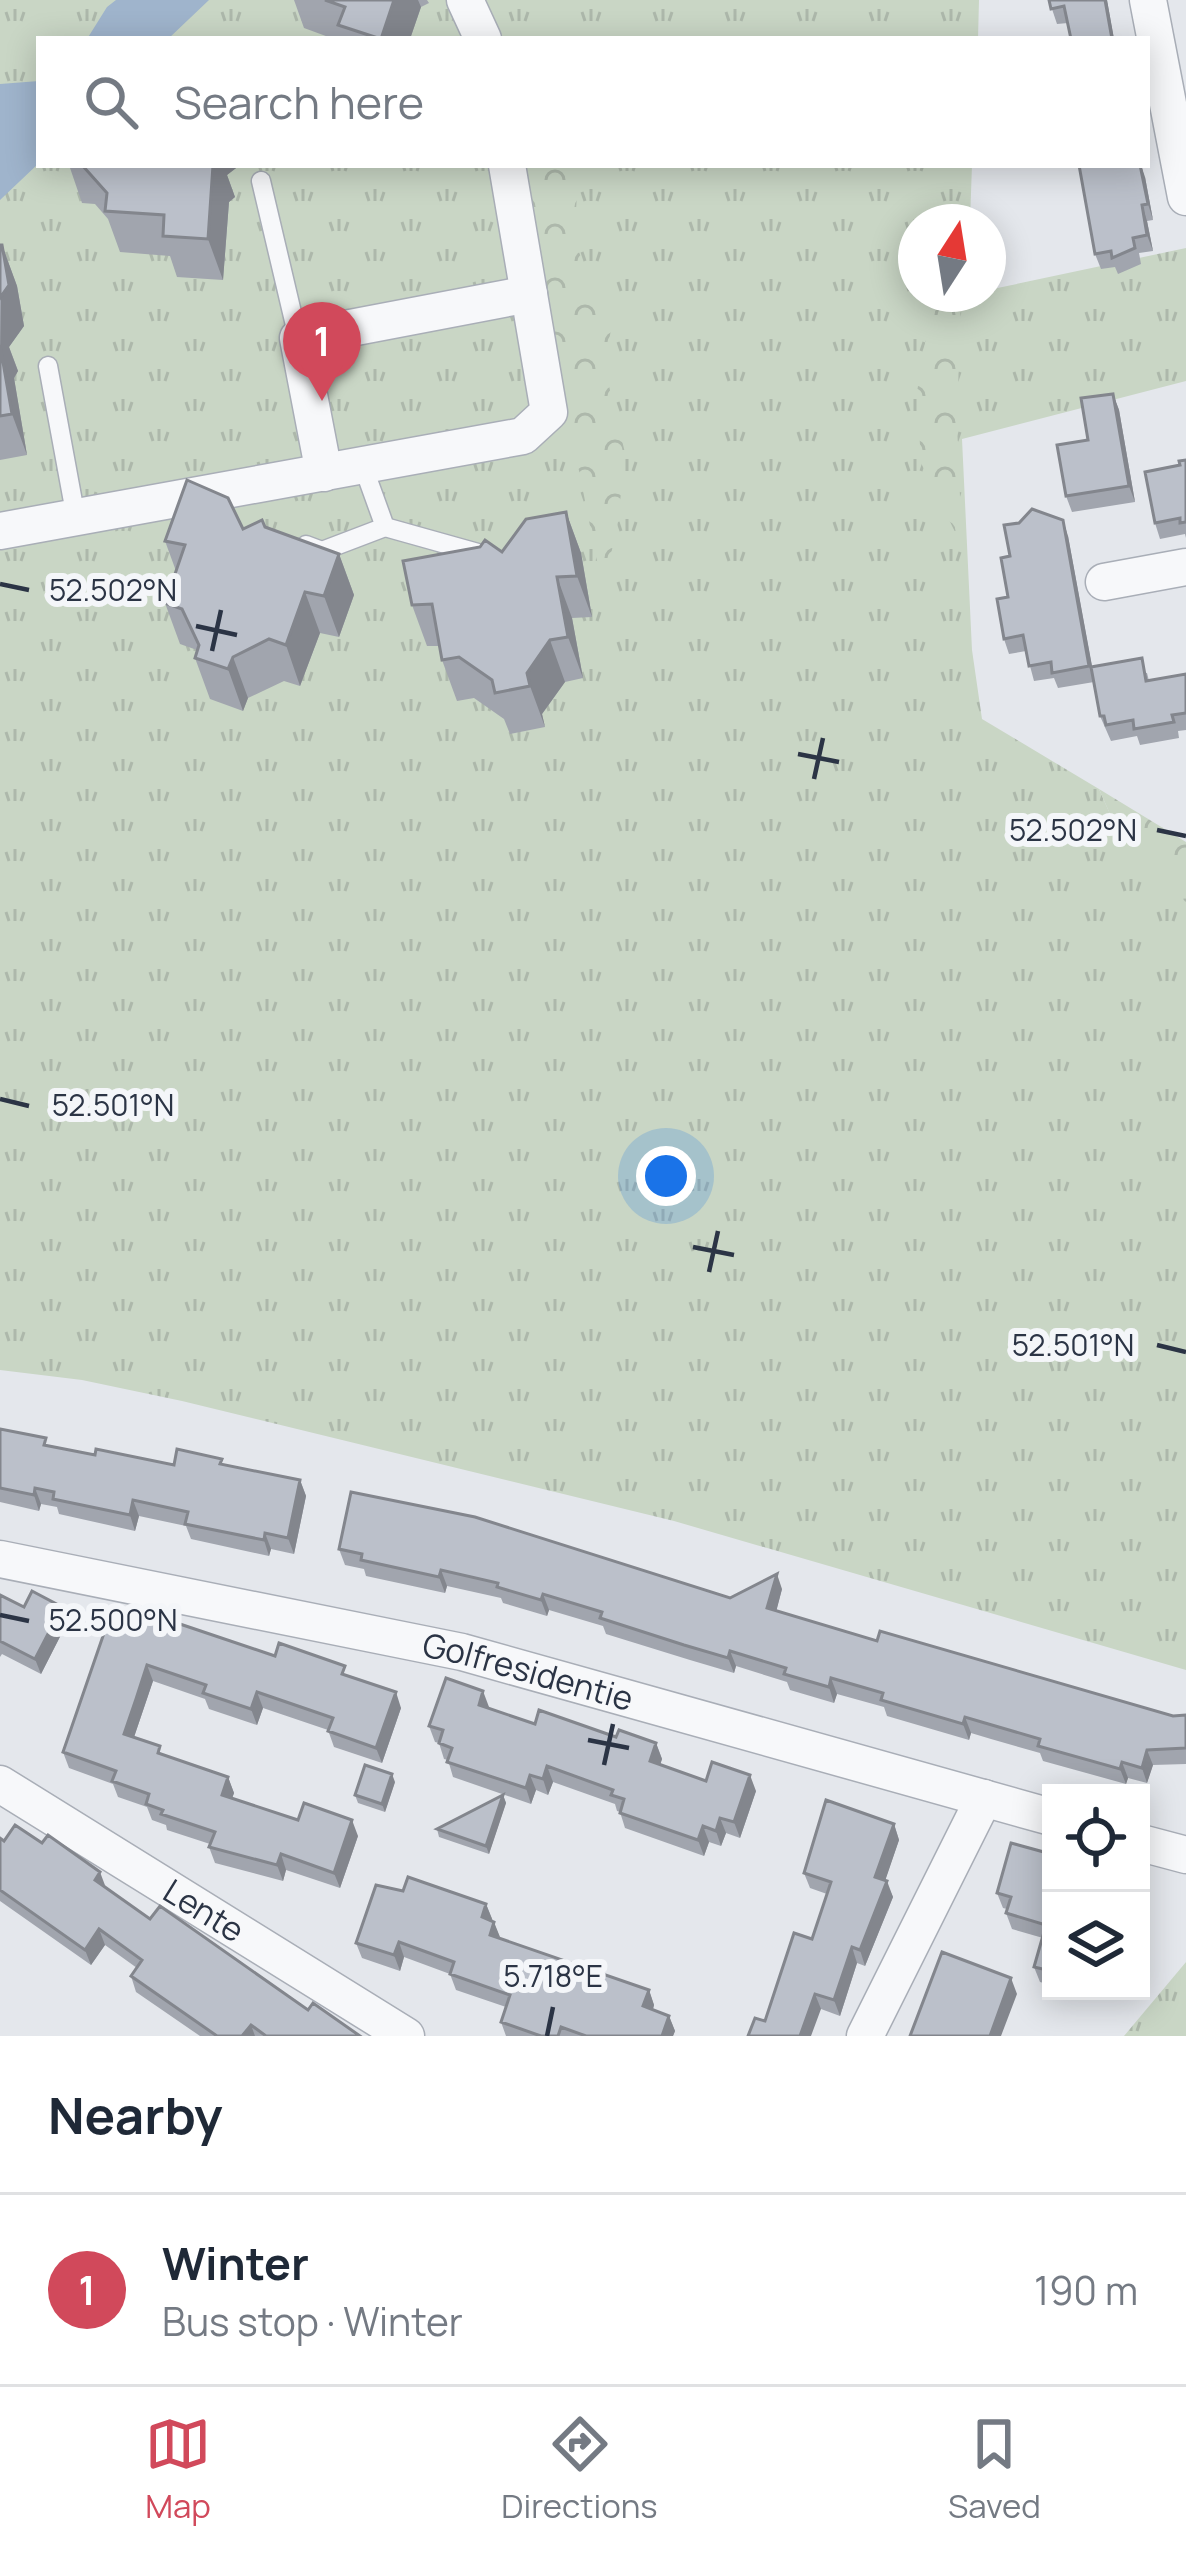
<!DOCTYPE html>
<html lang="en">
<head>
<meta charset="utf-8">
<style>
	body { margin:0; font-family:Manrope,sans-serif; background:#f6f6f7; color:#1f2937 }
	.controls { position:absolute; right:36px; bottom:36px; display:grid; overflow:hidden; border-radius:0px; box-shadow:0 6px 30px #0003 }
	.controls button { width:108px; height:108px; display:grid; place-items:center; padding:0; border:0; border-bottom:3px solid #e0e1e3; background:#fff; color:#1f2937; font:60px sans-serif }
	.compass { position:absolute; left:898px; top:204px; width:108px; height:108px; border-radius:50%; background:#fff; box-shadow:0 6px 30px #0003; rotate:12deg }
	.you { position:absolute; left:666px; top:1176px; width:42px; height:42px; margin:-30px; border:9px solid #fff; border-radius:50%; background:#1a73e8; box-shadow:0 0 0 18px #1a73e833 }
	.badge { display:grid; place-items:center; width:78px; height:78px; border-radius:50%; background:#d1495b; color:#fff; font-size:39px; font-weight:700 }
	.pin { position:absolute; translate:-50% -99px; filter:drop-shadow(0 3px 6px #0008) }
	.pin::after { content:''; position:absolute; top:63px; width:42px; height:36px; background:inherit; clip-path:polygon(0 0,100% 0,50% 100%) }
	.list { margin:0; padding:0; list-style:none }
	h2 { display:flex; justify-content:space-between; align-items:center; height:156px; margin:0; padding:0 48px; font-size:51px }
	h2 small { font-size:39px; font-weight:400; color:#747a83 }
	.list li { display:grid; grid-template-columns:78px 1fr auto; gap:36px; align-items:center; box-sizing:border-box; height:192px; padding:0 48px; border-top:3px solid #e0e1e3 }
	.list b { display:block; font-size:45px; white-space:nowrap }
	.list p { margin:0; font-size:39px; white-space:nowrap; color:#747a83 }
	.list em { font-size:39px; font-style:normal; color:#747a83 }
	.icon { flex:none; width:66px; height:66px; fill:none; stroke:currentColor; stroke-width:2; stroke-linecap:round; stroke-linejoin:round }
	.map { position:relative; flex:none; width:1186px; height:2036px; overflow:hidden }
	.search { position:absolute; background:#fff; box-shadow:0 6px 30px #0003; left:36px; right:36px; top:36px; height:132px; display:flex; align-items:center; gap:30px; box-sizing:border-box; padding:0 42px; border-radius:0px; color:#747a83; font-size:45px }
	.sheet { height:348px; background:#fff }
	nav { display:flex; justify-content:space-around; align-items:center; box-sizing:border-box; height:168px; border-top:3px solid #e0e1e3; background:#fff; font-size:33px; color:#747a83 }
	nav a { display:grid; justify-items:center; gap:6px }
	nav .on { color:#d1495b }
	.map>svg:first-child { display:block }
</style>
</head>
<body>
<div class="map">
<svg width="1186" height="2036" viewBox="0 0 1186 2036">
	<defs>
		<pattern id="grass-tufts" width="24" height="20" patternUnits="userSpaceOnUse" patternTransform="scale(3)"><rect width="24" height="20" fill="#c9d6c5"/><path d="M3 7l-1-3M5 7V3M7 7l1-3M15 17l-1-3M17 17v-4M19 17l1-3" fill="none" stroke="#adb8ab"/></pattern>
		<pattern id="forest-crowns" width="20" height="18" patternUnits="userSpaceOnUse" patternTransform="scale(3)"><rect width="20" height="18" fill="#c9d6c5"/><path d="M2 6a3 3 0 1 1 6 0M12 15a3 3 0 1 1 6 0" fill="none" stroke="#adb8ab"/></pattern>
	</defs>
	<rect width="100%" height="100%" fill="#e4e7ec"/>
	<!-- grass -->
	<path fill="url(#grass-tufts)" d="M 0,0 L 979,0 L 978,39 L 39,39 L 39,165 L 972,165 L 970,222 L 916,222 L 916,294 L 988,294 L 988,290 L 1186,248 L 1186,381 L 962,439 L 972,650 L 982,719 L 1099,789 L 1114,823 L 1186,867 L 1186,1670 L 674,1521 L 182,1401 L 82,1380 L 0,1370 Z
		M 1186,1962 L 1186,2036 L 1124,2036 Z"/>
	<!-- forest -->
	<path fill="url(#forest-crowns)" d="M 518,165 L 579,165 L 574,240 L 611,330 L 604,365 L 625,453 L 618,522 L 603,591 Z
		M 924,294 L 961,294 L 957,423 L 962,546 L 921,463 L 917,392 L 927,332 Z
		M 1099,789 L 1186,842 L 1186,903 L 1159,864 L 1120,837 Z"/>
	<!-- water -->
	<path fill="#9fb4cc" d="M 116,0 L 209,0 L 168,39 L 87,39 L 107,7 Z
		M 39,81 L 39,163 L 0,200 L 0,84 Z"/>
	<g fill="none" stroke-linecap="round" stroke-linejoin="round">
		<defs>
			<path id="lane" d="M 261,181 L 298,338
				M 48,366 L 76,518
				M 363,466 L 385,527 L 485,555
				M 306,545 L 322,551 L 385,527"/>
			<g id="street">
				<path d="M 465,0 L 483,39"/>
				<path d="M 1148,0 L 1186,197"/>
				<path d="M 324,473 L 298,338 L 529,294"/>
				<path d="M 0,531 L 523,436 L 549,412 L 507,165"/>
				<path d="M 1104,582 L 1186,567"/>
				<path id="s1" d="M 0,1559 L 462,1652 L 1051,1817"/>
				<path id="s2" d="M 0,1784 L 406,2036"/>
				<path d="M 1141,1843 L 1186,1855"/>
				<path d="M 865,2036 L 984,1798"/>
			</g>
		</defs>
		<!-- lane casing -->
		<use href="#lane" stroke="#a9aeb7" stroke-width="21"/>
		<!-- street casing -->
		<use href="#street" stroke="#a9aeb7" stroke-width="39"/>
		<!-- lane -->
		<use href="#lane" stroke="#f7f8fa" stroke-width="18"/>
		<!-- street -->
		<use href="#street" stroke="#f7f8fa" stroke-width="36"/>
	</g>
	<!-- wall -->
	<path fill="#a1a5ae" d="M 294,0 L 427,0 L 429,3 L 421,7 L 410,39 L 334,39 L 304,28 Z
		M 1049,0 L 1107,0 L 1114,39 L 1068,23 L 1057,24 Z
		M 69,165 L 240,165 L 227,175 L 235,197 L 229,202 L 223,280 L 177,277 L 170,256 L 120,252 L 108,219 L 95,204 L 82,203 Z
		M 1145,177 L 1153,220 L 1147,221 L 1153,251 L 1139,253 L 1141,264 L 1118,274 L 1115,267 L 1101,269 L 1095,254 Z
		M 0,245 L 2,245 L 17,286 L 24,326 L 9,347 L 18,371 L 14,378 L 27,455 L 0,460 Z
		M 1113,394 L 1119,410 L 1135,502 L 1072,512 L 1066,496 L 1088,440 Z
		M 1186,460 L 1186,538 L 1185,534 L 1160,539 L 1155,523 L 1180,465 Z
		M 566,512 L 581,553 L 592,617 L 572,618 L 583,678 L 565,682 L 542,714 L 545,727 L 510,734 L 504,719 L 474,698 L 457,701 L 442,660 L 439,646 L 427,646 L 412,605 L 502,552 Z
		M 265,527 L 339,554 L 354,595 L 339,637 L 320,633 L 300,686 L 284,681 L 248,698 L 243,711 L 210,699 L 195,658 L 197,650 L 180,644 L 165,603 L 176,571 L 165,541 Z
		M 1068,536 L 1092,667 L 1147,673 L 1149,681 L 1186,674 L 1186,730 L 1178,731 L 1179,738 L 1140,745 L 1137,736 L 1111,741 L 1100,716 L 1094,682 L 1058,688 L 1054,678 L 1034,681 L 1026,651 L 1009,654 L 1004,639 L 1010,556 Z
		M 0,1429 L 48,1445 L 95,1455 L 174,1465 L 224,1464 L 300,1480 L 306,1496 L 294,1554 L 271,1549 L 269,1556 L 191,1539 L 186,1526 L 139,1516 L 135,1531 L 59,1514 L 57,1507 L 41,1504 L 39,1511 L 0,1502 Z
		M 339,1549 L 730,1598 L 782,1589 L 776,1611 L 877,1641 L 1173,1716 L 1186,1715 L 1186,1764 L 1153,1765 L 1147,1783 L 1128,1778 L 1126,1784 L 1043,1761 L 1040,1753 L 991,1739 L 971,1733 L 969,1740 L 887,1716 L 884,1707 L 837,1694 L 834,1703 L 790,1690 L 787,1682 L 736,1666 L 734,1673 L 690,1660 L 606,1634 L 603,1626 L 549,1610 L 547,1616 L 503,1603 L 501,1598 L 447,1586 L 445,1593 L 366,1576 L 364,1569 L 345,1565 Z
		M 0,1595 L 24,1607 L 67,1623 L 41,1674 L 2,1654 L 0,1657 Z
		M 165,1628 L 349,1676 L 401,1708 L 382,1763 L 334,1747 L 328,1730 L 263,1708 L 257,1725 L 209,1709 L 205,1699 L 153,1681 L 134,1737 L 164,1755 L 228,1777 L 234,1793 L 232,1798 L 298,1820 L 358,1836 L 340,1888 L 286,1870 L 283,1881 L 215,1863 L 209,1847 L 210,1844 L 167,1830 L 166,1825 L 152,1820 L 147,1807 L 118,1797 L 113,1784 L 69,1768 L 63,1752 Z
		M 489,1707 L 489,1708 L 535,1724 L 656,1743 L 662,1759 L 660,1765 L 706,1781 L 756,1791 L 740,1838 L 726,1833 L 721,1846 L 709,1842 L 704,1856 L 625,1828 L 620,1812 L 617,1811 L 615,1804 L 553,1782 L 548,1795 L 536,1790 L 531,1804 L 453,1777 L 448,1760 L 444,1759 L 439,1743 L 435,1742 L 429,1726 Z
		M 395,1782 L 385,1812 L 358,1803 L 355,1795 Z
		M 503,1795 L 506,1803 L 489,1854 L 439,1837 L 437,1829 Z
		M 894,1824 L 899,1840 L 885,1880 L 893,1897 L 865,1966 L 857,1963 L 840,2016 L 821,2009 L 765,2021 L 812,1939 L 827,1894 L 810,1888 L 804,1873 Z
		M 0,1838 L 106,1888 L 150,1919 L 308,2010 L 360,2036 L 200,2036 L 136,1992 L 131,1976 L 137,1968 L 105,1945 L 91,1965 L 0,1901 Z
		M 1051,1854 L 1051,1985 L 1040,1982 L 1034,1967 L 1043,1938 L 1012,1929 L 1006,1913 L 1007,1909 L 1003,1908 L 997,1893 Z
		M 403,1891 L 486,1904 L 500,1938 L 649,1990 L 654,2005 L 653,2010 L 669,2016 L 675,2031 L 673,2036 L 506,2036 L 501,2022 L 506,2007 L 456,1990 L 450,1974 L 404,1957 L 400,1971 L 362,1958 L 356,1943 Z"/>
	<!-- shaded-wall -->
	<path fill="#83868d" d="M 394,0 L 418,0 L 421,7 L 410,39 L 381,39 Z
		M 1105,0 L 1107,0 L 1114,39 L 1112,39 Z
		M 213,165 L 240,165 L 227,175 L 235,197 L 229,202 L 223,280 L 208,239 Z
		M 1141,165 L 1145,177 L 1153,220 L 1148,204 Z
		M 1142,205 L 1147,221 L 1153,251 L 1147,235 Z
		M 2,245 L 17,286 L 24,326 L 9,347 L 18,371 L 14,378 L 27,455 L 12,414 L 0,356 Z
		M 1113,394 L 1119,410 L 1135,502 L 1129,486 Z
		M 566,512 L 581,553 L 592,617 L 577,576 Z
		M 1063,520 L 1068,536 L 1095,682 L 1089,666 Z
		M 339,554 L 354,595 L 339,637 L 324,596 Z
		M 557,577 L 572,618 L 583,678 L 568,637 Z
		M 305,592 L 320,633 L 300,686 L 286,645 Z
		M 550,640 L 565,682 L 542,714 L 545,727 L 530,686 L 527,673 Z
		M 233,657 L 248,698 L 243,711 L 228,669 Z
		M 300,1480 L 306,1496 L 294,1554 L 288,1538 Z
		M 35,1488 L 41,1504 L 39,1511 L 34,1495 Z
		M 133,1500 L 139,1516 L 135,1531 L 130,1515 Z
		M 265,1533 L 271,1549 L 269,1556 L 264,1540 Z
		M 441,1570 L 447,1586 L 445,1593 L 439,1577 Z
		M 777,1574 L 782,1589 L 773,1624 L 767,1608 Z
		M 543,1594 L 549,1610 L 547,1616 L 541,1600 Z
		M 62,1607 L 67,1623 L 41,1674 L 35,1659 Z
		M 730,1651 L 736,1666 L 734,1673 L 728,1658 Z
		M 147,1665 L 153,1681 L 130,1749 L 124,1734 Z
		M 831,1678 L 837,1694 L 834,1703 L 829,1687 Z
		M 483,1691 L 489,1707 L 485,1721 L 479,1705 Z
		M 257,1692 L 263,1708 L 257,1725 L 251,1709 Z
		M 396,1692 L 401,1708 L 382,1763 L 376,1748 Z
		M 965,1717 L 971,1733 L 969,1740 L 963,1724 Z
		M 656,1743 L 662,1759 L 656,1777 L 650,1761 Z
		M 1147,1750 L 1153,1765 L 1147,1783 L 1142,1768 Z
		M 1122,1762 L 1128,1778 L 1126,1784 L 1120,1769 Z
		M 547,1766 L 553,1782 L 548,1795 L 543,1779 Z
		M 392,1774 L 395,1782 L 385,1812 L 382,1804 Z
		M 530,1775 L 536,1790 L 531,1804 L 526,1788 Z
		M 750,1775 L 756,1791 L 740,1838 L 734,1822 Z
		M 228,1777 L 234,1793 L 228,1810 L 222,1795 Z
		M 503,1795 L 506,1803 L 489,1854 L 486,1846 Z
		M 720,1818 L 726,1833 L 721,1846 L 716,1831 Z
		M 352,1820 L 358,1836 L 340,1888 L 334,1873 Z
		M 894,1824 L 899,1840 L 881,1893 L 875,1877 Z
		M 703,1826 L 709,1842 L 704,1856 L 698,1840 Z
		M 281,1854 L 286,1870 L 283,1881 L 277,1865 Z
		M 100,1872 L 106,1888 L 95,1880 Z
		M 1145,1878 L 1150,1893 L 1141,1927 L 1141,1892 Z
		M 887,1881 L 893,1897 L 865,1966 L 860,1950 Z
		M 486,1904 L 492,1919 L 487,1933 L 482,1917 Z
		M 494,1922 L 500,1937 L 490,1935 Z
		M 99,1929 L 105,1945 L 91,1965 L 85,1950 Z
		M 399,1942 L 404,1957 L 400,1971 L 394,1955 Z
		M 852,1947 L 857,1963 L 840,2016 L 834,2000 Z
		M 1011,1978 L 1017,1994 L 1001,2036 L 990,2036 Z
		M 649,1990 L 654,2005 L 649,2022 L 643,2006 Z
		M 815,1994 L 821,2009 L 811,2036 L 800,2036 Z
		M 669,2016 L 675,2031 L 673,2036 L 662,2036 Z
		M 251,2025 L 255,2036 L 242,2036 Z"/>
	<!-- building -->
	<path fill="#bbc0ca" stroke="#83868d" stroke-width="3" d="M 325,0 L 394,0 L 381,39 L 338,25 L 345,7 Z
		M 1049,0 L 1105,0 L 1112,39 L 1071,39 L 1064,6 L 1051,9 Z
		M 82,165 L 213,165 L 208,239 L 163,236 L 164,215 L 105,211 L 107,193 Z
		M 1079,165 L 1140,165 L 1148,204 L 1142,205 L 1147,235 L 1133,238 L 1135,248 L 1112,258 L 1111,251 L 1095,254 Z
		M 0,245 L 2,245 L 9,285 L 0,298 Z
		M 0,345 L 12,414 L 0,416 Z
		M 1113,394 L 1129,486 L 1066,496 L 1057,445 L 1088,440 L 1081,398 Z
		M 1186,460 L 1186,522 L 1180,523 L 1180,518 L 1155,523 L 1145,472 L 1180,465 L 1179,461 Z
		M 187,480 L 228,498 L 243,529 L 262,520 L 265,527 L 339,554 L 324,596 L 305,592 L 286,645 L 269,639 L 233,657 L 228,669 L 195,658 L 199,645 L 182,609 L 165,603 L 185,545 L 165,541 Z
		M 1032,509 L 1063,520 L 1089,666 L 1052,673 L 1051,662 L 1029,666 L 1023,635 L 1004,639 L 997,599 L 1008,597 L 1001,558 L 1010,556 L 1004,525 L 1019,523 Z
		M 566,512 L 577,576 L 557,577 L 568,637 L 550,640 L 527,673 L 530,686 L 495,693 L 492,680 L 459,657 L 442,660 L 432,604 L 412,605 L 403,561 L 480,547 L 485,540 L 502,552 L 526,519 Z
		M 1142,658 L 1146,681 L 1186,674 L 1186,713 L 1172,715 L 1174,722 L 1134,729 L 1133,720 L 1106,725 L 1104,716 L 1100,716 L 1091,667 Z
		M 0,1429 L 46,1438 L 44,1445 L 95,1455 L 96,1449 L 174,1465 L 177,1449 L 222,1459 L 220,1464 L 300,1480 L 288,1538 L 265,1533 L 264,1540 L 185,1524 L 188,1512 L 133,1500 L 130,1515 L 53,1499 L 54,1492 L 35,1488 L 34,1495 L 0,1488 Z
		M 351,1492 L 475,1517 L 730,1598 L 777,1574 L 767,1608 L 877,1641 L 880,1631 L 1173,1716 L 1186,1715 L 1186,1748 L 1147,1750 L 1142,1768 L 1122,1762 L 1120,1769 L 1038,1746 L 1040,1739 L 985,1723 L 965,1717 L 963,1724 L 881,1700 L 883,1693 L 831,1678 L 829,1687 L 784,1674 L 786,1668 L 730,1651 L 728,1658 L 684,1645 L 600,1618 L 602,1612 L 543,1594 L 541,1600 L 497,1587 L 498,1583 L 441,1570 L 439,1577 L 361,1560 L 362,1554 L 339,1549 Z
		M 32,1591 L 62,1607 L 35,1659 L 0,1641 L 0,1595 L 24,1607 Z
		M 112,1610 L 165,1628 L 168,1620 L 275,1656 L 279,1643 L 345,1666 L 342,1674 L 396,1692 L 376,1748 L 328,1731 L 333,1718 L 257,1692 L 251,1709 L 203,1693 L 206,1685 L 147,1665 L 136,1699 L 124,1734 L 160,1746 L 158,1753 L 228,1777 L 222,1795 L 298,1820 L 304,1803 L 352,1820 L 334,1873 L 281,1854 L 277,1865 L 209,1847 L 215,1832 L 161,1814 L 163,1810 L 146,1804 L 149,1794 L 112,1781 L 116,1771 L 63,1752 Z
		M 446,1678 L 483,1691 L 479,1705 L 535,1724 L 539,1710 L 616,1737 L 619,1730 L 656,1743 L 650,1761 L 706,1781 L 712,1762 L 750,1775 L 734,1822 L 720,1818 L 716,1831 L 703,1826 L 698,1840 L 620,1813 L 624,1799 L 611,1795 L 613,1790 L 547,1766 L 543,1779 L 530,1775 L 526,1788 L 447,1762 L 452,1748 L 439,1743 L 443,1730 L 429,1726 Z
		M 365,1765 L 392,1774 L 382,1804 L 355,1795 Z
		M 503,1795 L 486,1846 L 437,1829 Z
		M 826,1800 L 894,1824 L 875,1877 L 887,1881 L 860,1950 L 852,1947 L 834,2000 L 815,1994 L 800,2036 L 748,2036 L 755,2018 L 765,2021 L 794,1933 L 812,1939 L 831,1882 L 804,1873 Z
		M 15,1825 L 42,1843 L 48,1835 L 100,1872 L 95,1880 L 150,1919 L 160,1906 L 308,2010 L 313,2003 L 360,2036 L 266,2036 L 251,2025 L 242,2036 L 217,2036 L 131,1976 L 142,1960 L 99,1929 L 85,1950 L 0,1890 L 0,1838 L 4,1841 Z
		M 1011,1843 L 1051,1854 L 1051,1971 L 1034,1967 L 1046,1925 L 1006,1913 L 1011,1897 L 997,1893 Z
		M 408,1877 L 486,1904 L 482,1917 L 494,1922 L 490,1935 L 649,1990 L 643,2006 L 669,2016 L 662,2036 L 586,2036 L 561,2027 L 558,2036 L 541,2036 L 501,2022 L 510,1995 L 450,1974 L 454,1962 L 399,1942 L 394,1955 L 356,1943 L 376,1885 L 403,1891 Z
		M 942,1952 L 1011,1978 L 990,2036 L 910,2036 Z"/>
	<!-- ticks -->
	<path fill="none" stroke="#2b3445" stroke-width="4.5" d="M 0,584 L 29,590M 196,626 L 237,635M 212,651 L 221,610M 798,754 L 839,762M 814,779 L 823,738M 1157,830 L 1186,836M 0,1099 L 29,1106M 693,1247 L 734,1255M 709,1272 L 718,1231M 1157,1345 L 1186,1352M 0,1615 L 29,1621M 588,1740 L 629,1748M 604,1765 L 613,1724M 547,2036 L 553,2007"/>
	<g text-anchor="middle" stroke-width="12" stroke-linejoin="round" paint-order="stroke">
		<!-- street labels -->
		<g font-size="33" fill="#2b3445" stroke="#f4f6f9">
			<text dy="12" stroke="none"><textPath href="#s1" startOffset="540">Golfresidentie</textPath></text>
			<text dy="12" stroke="none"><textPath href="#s2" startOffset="240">Lente</textPath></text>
		</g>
	</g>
	<g font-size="30" text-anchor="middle" fill="#2b3445" stroke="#f4f6f9" stroke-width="12" stroke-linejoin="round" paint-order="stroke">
		<text x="113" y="601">52.502°N</text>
		<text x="1073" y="841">52.502°N</text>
		<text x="113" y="1116">52.501°N</text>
		<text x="1073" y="1356">52.501°N</text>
		<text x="113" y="1631">52.500°N</text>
		<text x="553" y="1987">5.718°E</text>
	</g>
</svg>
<div class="controls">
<button><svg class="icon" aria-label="locate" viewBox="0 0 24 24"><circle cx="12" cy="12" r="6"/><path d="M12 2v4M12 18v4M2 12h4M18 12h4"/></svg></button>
<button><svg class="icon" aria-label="layers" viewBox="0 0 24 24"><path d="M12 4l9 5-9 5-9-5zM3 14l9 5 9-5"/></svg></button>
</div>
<svg class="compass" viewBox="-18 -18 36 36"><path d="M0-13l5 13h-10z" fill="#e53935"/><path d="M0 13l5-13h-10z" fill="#747a83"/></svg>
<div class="you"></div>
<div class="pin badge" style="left:322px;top:401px">1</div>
<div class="search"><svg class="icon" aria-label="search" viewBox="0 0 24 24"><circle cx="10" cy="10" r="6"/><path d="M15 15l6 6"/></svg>Search here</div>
</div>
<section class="sheet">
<h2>Nearby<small></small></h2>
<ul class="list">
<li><span class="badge">1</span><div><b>Winter</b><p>Bus stop · Winter</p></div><em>190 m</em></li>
</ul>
</section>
<nav>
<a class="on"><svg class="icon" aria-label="map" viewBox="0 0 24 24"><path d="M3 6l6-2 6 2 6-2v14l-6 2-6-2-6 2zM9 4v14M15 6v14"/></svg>Map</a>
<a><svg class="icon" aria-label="directions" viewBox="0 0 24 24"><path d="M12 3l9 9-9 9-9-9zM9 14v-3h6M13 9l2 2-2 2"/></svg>Directions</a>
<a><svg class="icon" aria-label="saved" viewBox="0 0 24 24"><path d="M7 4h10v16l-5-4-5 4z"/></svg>Saved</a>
</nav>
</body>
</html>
